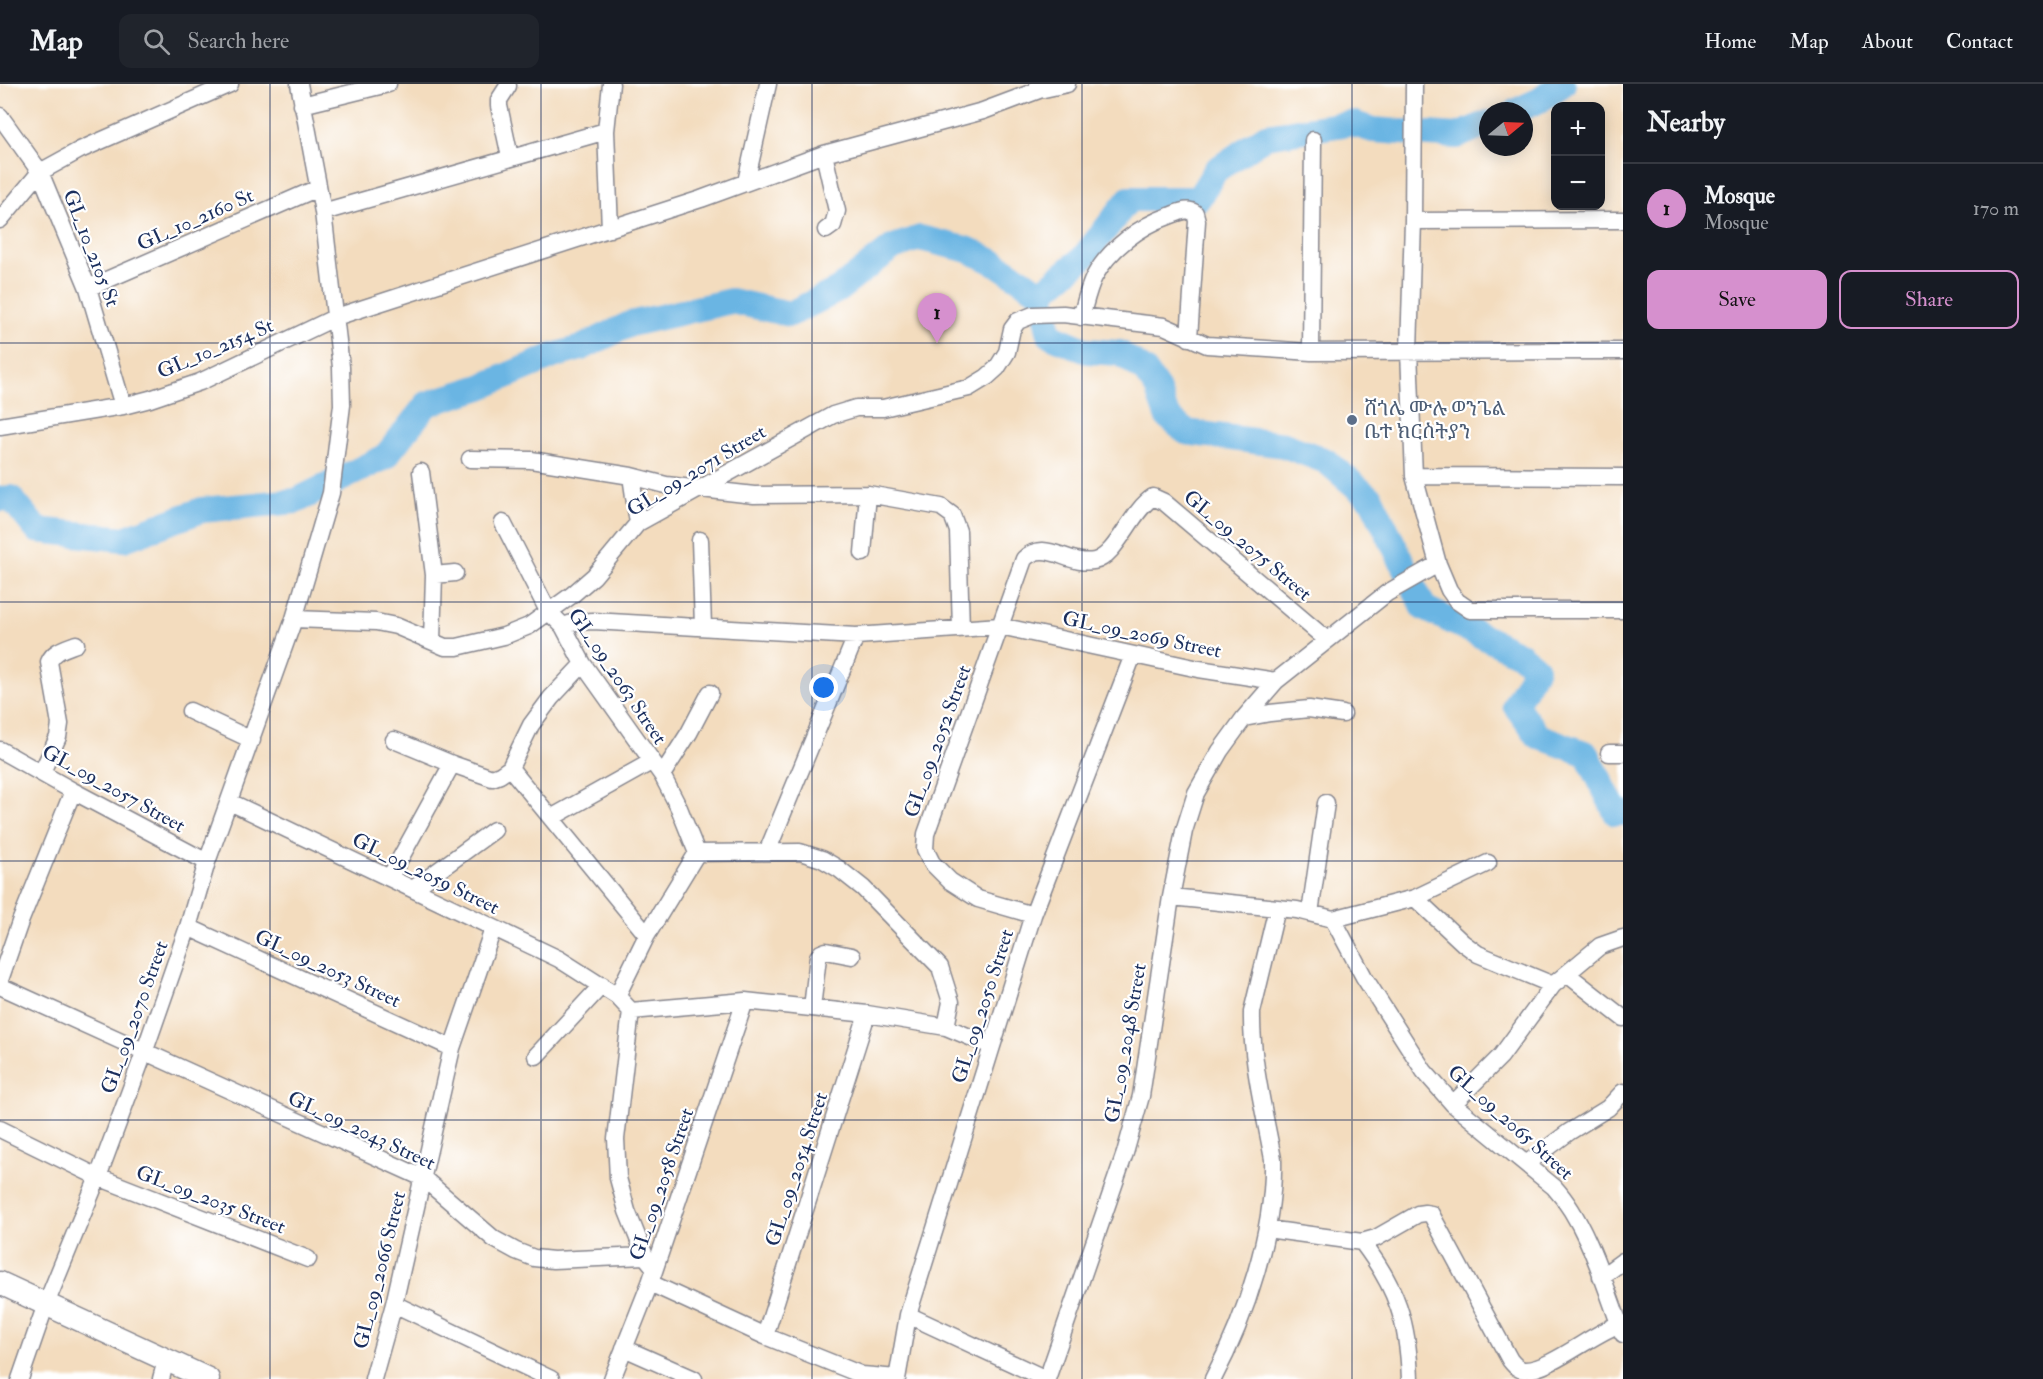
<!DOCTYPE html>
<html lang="en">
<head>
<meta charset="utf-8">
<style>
	body { margin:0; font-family:"IM FELL Double Pica","Noto Serif Ethiopic",serif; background:#20242c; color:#f1f3f6 }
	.controls { position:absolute; right:18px; top:18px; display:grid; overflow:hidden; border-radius:12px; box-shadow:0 3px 15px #0003 }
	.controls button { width:54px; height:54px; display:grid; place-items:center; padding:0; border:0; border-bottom:2px solid #363941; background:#171b24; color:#f1f3f6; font:30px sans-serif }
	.compass { position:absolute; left:1479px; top:18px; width:54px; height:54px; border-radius:50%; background:#171b24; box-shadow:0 3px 15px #0003; rotate:71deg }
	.you { position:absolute; left:824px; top:604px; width:21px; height:21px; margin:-15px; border:4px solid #fff; border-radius:50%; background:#1a73e8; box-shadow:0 0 0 9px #1a73e833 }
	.badge { display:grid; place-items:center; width:39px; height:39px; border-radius:50%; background:#d690ce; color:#111; font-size:20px; font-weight:700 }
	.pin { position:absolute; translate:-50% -50px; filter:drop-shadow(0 2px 3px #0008) }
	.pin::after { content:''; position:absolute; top:32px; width:21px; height:18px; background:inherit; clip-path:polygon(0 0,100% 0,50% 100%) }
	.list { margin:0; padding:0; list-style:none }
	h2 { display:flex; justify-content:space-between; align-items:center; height:78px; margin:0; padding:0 24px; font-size:26px }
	h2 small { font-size:20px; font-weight:400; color:#9ea1a6 }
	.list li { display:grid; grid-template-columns:39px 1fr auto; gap:18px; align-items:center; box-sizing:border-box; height:90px; padding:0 24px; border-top:2px solid #363941 }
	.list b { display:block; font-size:22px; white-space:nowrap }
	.list p { margin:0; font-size:20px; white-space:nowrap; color:#9ea1a6 }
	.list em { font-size:20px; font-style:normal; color:#9ea1a6 }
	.actions { display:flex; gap:12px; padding:18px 24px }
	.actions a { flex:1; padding:14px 0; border:2px solid #d690ce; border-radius:12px; text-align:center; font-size:21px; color:#d690ce }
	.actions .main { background:#d690ce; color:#111 }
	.icon { flex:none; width:33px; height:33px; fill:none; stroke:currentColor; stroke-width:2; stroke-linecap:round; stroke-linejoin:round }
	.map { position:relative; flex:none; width:1623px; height:1295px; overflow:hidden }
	header { display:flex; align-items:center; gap:36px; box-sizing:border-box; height:84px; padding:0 30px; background:#171b24; border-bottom:2px solid #363941 }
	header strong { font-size:28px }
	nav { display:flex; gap:33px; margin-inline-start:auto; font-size:21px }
	.search { width:420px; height:54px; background:#20242c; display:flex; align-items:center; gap:15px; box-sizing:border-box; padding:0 21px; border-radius:12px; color:#9ea1a6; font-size:22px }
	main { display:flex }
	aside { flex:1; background:#171b24 }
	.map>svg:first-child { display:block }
</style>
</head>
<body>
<header>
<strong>Map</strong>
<div class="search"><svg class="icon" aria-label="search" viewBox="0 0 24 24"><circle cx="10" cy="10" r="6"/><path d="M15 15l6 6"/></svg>Search here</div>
<nav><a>Home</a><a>Map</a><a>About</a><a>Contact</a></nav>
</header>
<main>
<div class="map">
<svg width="1623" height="1295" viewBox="0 0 1623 1295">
	<rect width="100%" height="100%" fill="#fff"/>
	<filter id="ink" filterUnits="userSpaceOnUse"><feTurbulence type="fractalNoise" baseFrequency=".0167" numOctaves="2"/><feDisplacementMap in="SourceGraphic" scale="12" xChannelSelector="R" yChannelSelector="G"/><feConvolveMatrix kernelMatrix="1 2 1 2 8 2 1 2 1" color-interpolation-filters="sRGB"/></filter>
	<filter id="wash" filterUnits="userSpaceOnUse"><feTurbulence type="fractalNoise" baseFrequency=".008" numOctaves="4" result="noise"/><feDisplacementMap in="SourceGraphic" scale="24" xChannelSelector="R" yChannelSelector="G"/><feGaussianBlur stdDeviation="1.35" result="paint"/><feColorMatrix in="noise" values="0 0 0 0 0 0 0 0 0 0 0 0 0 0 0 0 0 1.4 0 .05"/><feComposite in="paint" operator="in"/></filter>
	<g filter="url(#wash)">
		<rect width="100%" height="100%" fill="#f3dcbe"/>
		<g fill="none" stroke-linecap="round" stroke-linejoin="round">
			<!-- river -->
			<path stroke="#6bb5e3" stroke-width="26" d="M 1516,27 L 1540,16 L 1563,0
				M 1041,209 L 1083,174 L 1129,115 L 1198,115 L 1216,86 L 1266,52 L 1351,39 L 1373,46 L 1457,52 L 1488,39
				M 0,415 L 11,414 L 37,446 L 124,455 L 202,426 L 296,417 L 385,373 L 427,320 L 481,303 L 553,272 L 581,264 L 630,240 L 731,217 L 790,230 L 838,206 L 893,163 L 920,154 L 969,166 L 997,180 L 1041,209 L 1050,251 L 1087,267 L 1120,269 L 1144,286 L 1157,304 L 1167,332 L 1186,348 L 1284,361 L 1326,377 L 1372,416 L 1424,524 L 1519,570 L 1536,584 L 1515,621 L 1538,652 L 1587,670 L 1616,729 L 1623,729"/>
		</g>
	</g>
	<g filter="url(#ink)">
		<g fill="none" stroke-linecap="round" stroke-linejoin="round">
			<defs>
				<path id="minor" d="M 1038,0 L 1039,6 L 1067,0
					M 1414,0 L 1413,137 L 1409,267 L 1414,392 L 1438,480 L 1449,506 L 1457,517 L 1470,526 L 1623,526
					M 508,2 L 499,16 L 499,22 L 510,73
					M 302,21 L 388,0
					M 0,32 L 40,88 L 88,204 L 123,322
					M 1313,56 L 1311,268 L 1623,267
					M 824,70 L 837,127 L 833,141 L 826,146
					M 746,98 L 768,0
					M 323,128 L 606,47
					M 0,136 L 40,88 L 80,66 L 230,0
					M 1413,137 L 1623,136
					M 610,145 L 606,47 L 611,0
					M 88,204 L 318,104
					M 1081,233 C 1085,220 1088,205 1094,193 C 1109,165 1140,142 1169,132 C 1178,129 1187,123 1195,129 L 1197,137 L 1189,254
					M 0,342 L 123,322 L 150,315 L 200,298 L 336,233 L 701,115 L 824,70 L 983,27 L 1039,6
					M 470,375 L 531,376 L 631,392 L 666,401 L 754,411 L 868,410 L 941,423 L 952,431 L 958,447 L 961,545
					M 421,388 L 434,491 L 432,557
					M 631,392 L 638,439
					M 1414,392 L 1623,393
					M 503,439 L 548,527 L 563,542 L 583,580 L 662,691 L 679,724 L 697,769
					M 700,456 L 703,542
					M 863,469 L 868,410
					M 434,491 L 455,489
					M 294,535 L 376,538 L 396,542 L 445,563 L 457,563 L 504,552 L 529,542 L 572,511 L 594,492 L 638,439 L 833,331 L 856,324 L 883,324 L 969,304 L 987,293 L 997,284 L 1007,268 L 1012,245 L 1018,237 L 1033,231 L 1063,230 L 1164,242 L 1207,261 L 1311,268
					M 563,542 L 575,538 L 593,537 L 856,552 L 1000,542 L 1199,585 L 1276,597
					M 190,627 L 252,656
					M 1244,634 L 1270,629 L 1309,625 L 1343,630
					M 394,656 L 452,680 L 492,694 L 500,691 L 510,684 L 531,641 L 551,614 L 583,580
					M 0,666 L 73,707 L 207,778
					M 1609,669 L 1623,669
					M 510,684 L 647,851
					M 42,688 L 58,653 L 60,640 L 49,578 C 53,567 66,564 76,560
					M 662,691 L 689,649 L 710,609
					M 230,718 L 559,875 L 617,912 L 631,927
					M 551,734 L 651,678
					M 767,768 L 856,552
					M 697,769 L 800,768 L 822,775 L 839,785 L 863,804 L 940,883 L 951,918 L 946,943
					M 390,793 L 452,680
					M 413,805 L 494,746
					M 1171,813 L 1297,826 L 1333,835 L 1415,814 L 1488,779
					M 1415,814 L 1463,859 L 1478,870 L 1553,901
					M 1310,829 L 1326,719
					M 1033,831 L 978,815 L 950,797 L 932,779 L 925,765 L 926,750 L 1024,475 C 1045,454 1068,482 1094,477 C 1116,473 1131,427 1153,413 L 1164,418 L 1327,556
					M 1333,835 L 1364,893 L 1424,987 L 1453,1020 L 1554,1103 C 1588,1140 1605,1203 1623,1250
					M 188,843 L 452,964
					M 1567,890 L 1623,934
					M 0,896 L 20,838 L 73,707
					M 0,902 L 423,1094 L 494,1155 L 516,1167 L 534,1174 L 553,1176 L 645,1172 L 654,1183
					M 617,912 L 647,851 L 697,769
					M 812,924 L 818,873 L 821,869 L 826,867 L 852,872
					M 631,927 L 745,917 L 867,930 L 946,943 L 991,962
					M 631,927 L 616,1055 L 618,1094 L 627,1127 L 645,1172
					M 536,972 L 602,901
					M 1453,1020 L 1501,972 L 1553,901 L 1600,862 L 1623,854
					M 0,1045 L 98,1093 L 308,1175
					M 1526,1080 L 1569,1048 L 1608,1024 L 1623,1008
					M 1267,1145 L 1362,1158 C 1397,1204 1408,1238 1410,1295
					M 1362,1158 L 1376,1154 L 1418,1130 L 1425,1129 L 1431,1130 L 1510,1276 C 1514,1281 1518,1286 1525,1286 C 1551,1286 1595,1247 1623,1239
					M 1601,1193 L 1623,1177
					M 650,1199 L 765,1252 L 862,1291 L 897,1294
					M 394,1220 L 551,1295
					M 908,1231 L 1046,1295
					M 765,1252 L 867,930
					M 624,1264 L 694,1295
					M 20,1295 L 46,1220 L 98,1093 L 144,969 L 188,843 L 207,778 L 294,535 L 331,409 L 342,321 L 341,283 L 323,128 L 299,0
					M 161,1295 L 166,1276
					M 373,1295 L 394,1220 L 452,964 L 493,845
					M 612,1295 L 650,1199 L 745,917
					M 897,1295 L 908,1231 L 1033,831 L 1133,571
					M 1047,1295 L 1125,1069 L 1141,1012 L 1171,813 L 1184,747 L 1196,709 L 1220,667 L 1244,634 L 1276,597 L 1387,509 L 1438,480
					M 1213,1295 C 1246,1233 1275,1145 1273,1075 C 1264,1026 1251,977 1252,928 L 1277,824"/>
				<path id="secondary" d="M 0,1199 L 208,1295"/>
			</defs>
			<!-- minor casing -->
			<use href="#minor" stroke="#87868e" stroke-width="19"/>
			<!-- secondary casing -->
			<use href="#secondary" stroke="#87868e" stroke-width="25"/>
			<!-- minor -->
			<use href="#minor" stroke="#fff" stroke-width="16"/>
			<!-- secondary -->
			<use href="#secondary" stroke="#fff" stroke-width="22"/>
		</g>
	</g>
	<!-- grid -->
	<path fill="none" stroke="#1b2f5e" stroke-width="1.5" stroke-opacity="0.55" d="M 270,0 L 270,1295M 541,0 L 541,1295M 812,0 L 812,1295M 1082,0 L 1082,1295M 1352,0 L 1352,1295M 0,259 L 1623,259M 0,518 L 1623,518M 0,777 L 1623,777M 0,1036 L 1623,1036"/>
	<!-- markers -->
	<circle fill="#5c6f8a" stroke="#fff" stroke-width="2" cx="1352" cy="336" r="6"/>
	<g text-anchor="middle" stroke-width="4.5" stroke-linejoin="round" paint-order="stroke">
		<!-- street labels -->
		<g font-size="20" fill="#1b2f5e" stroke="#fff">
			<text transform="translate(195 135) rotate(-24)" y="7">GL_10_2160 St</text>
			<text transform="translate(92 164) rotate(69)" y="7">GL_10_2105 St</text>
			<text transform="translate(215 264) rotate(-23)" y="7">GL_10_2154 St</text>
			<text transform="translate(696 386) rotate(-31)" y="7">GL_09_2071 Street</text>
			<text transform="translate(1248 461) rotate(40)" y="7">GL_09_2075 Street</text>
			<text transform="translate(1142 550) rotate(12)" y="7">GL_09_2069 Street</text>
			<text transform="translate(618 592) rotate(56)" y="7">GL_09_2063 Street</text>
			<text transform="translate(937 657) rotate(-70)" y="7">GL_09_2052 Street</text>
			<text transform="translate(114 704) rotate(29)" y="7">GL_09_2057 Street</text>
			<text transform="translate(426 789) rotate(26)" y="7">GL_09_2059 Street</text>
			<text transform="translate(328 884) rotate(25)" y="7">GL_09_2053 Street</text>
			<text transform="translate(982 922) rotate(-72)" y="7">GL_09_2050 Street</text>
			<text transform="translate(134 933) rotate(-70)" y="7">GL_09_2070 Street</text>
			<text transform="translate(1125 959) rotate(-80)" y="7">GL_09_2048 Street</text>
			<text transform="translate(1511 1038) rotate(42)" y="7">GL_09_2065 Street</text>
			<text transform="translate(362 1046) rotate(25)" y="7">GL_09_2043 Street</text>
			<text transform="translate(796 1085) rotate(-72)" y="7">GL_09_2054 Street</text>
			<text transform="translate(661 1100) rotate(-71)" y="7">GL_09_2058 Street</text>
			<text transform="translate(211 1115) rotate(21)" y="7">GL_09_2035 Street</text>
			<text transform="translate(379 1186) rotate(-76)" y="7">GL_09_2066 Street</text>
		</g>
		<!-- service labels -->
		<g font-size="20" fill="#4e5e75" stroke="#fff" text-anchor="start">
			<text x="1364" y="331">ሸጎሌ ሙሉ ወንጌል<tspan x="1364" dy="23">ቤተ ክርስትያን</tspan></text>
		</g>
	</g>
</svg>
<div class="controls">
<button>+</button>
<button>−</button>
</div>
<svg class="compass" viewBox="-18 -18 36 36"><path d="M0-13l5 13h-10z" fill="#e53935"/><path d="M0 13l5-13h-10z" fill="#9ea1a6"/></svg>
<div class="you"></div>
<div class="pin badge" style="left:937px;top:259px">1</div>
</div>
<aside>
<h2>Nearby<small></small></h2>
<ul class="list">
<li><span class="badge">1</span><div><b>Mosque</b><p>Mosque</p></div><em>170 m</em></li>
</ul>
<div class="actions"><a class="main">Save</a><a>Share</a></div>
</aside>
</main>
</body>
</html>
